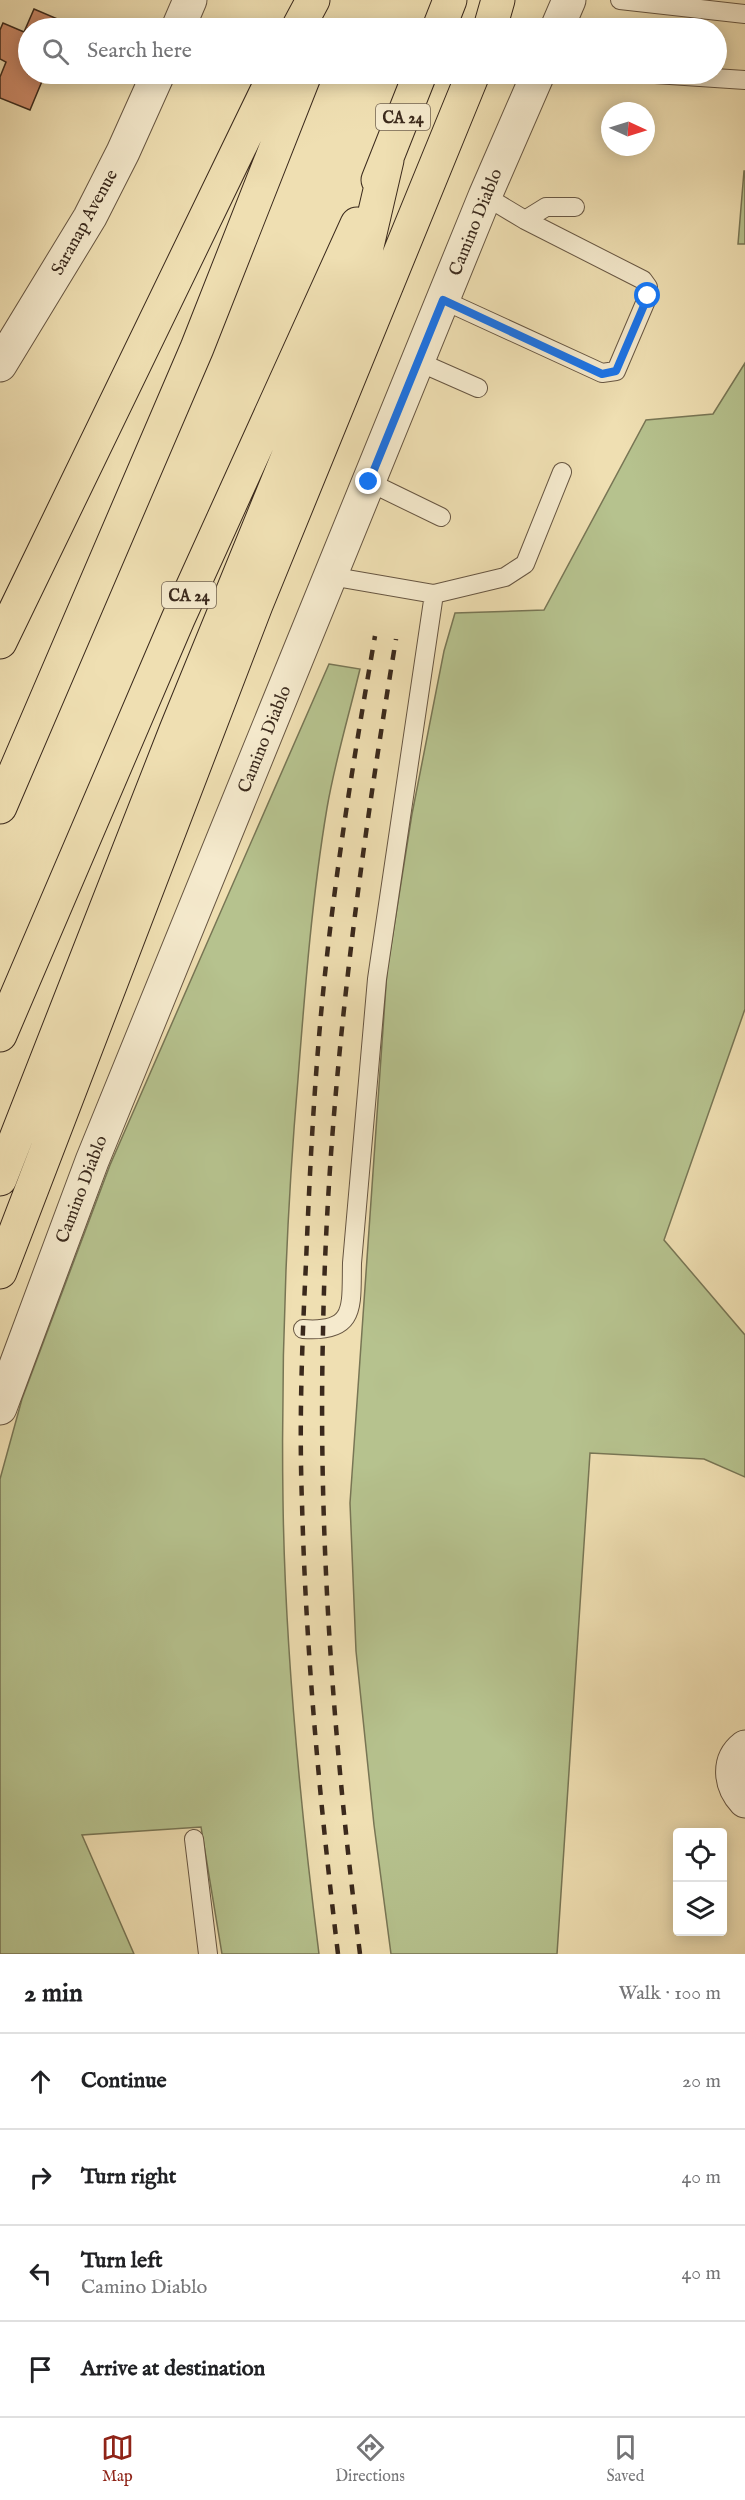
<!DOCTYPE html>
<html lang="en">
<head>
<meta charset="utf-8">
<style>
	body { margin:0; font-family:"IM FELL English",serif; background:#f6f6f6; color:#202124 }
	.controls { position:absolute; right:18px; bottom:18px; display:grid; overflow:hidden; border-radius:6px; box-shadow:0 3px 15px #0003 }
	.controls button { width:54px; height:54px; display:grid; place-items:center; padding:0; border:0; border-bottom:2px solid #e0e0e0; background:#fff; color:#202124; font:30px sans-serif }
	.compass { position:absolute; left:601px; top:102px; width:54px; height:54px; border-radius:50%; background:#fff; box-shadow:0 3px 15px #0003; rotate:94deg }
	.stop { position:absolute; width:18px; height:18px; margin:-14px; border:4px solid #1a73e8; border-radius:50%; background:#fff }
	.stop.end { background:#1a73e8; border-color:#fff; box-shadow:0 2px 6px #0008 }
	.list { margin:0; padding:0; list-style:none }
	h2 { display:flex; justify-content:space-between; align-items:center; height:78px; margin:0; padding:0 24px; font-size:26px }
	h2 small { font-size:20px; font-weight:400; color:#757577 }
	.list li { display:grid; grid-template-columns:39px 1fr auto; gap:18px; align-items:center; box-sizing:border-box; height:96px; padding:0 24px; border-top:2px solid #e0e0e0 }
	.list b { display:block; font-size:22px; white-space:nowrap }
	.list p { margin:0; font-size:20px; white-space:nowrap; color:#757577 }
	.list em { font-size:20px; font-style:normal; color:#757577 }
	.icon { flex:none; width:33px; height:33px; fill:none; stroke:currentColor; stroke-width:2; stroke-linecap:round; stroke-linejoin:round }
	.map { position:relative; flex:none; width:745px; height:1954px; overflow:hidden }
	.search { position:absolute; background:#fff; box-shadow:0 3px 15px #0003; left:18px; right:18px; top:18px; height:66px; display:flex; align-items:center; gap:15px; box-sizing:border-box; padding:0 21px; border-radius:33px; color:#757577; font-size:22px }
	.sheet { height:462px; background:#fff }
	nav { display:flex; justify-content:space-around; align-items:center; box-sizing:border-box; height:84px; border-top:2px solid #e0e0e0; background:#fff; font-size:16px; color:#757577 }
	nav a { display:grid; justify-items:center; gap:3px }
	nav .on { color:#8f2418 }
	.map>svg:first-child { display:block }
</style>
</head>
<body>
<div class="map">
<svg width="745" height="1954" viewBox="0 0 745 1954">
	<rect width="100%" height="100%" fill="#efdfb2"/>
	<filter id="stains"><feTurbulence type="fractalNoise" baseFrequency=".00333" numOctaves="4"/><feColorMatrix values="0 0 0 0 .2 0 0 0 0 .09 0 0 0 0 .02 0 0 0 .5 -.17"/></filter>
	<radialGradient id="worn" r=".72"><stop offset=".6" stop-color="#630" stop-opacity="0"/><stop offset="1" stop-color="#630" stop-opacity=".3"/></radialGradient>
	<!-- grass -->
	<path fill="#b6c28e" stroke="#787655" stroke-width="1.5" d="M 744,171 L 745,171 L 745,244 L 738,244 Z
		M 745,363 L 745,1009 L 664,1240 L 745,1335 L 745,1477 L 704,1459 L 590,1453 L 557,1954 L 391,1954 L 374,1825 L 356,1651 L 350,1503 L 387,971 L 412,814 L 444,651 L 455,613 L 544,610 L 646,420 L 713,414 Z
		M 329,664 L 360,669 C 349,715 335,761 327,808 C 312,897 305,989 298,1079 C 286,1219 281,1360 283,1501 C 285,1652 300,1804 319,1954 L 222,1954 L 201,1827 L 82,1835 L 134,1954 L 0,1954 L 0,1479 L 22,1399 L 110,1165 Z"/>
	<!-- building -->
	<path fill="#cd8b6a" stroke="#3a291c" stroke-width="1.5" d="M 34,9 L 67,23 L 64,28 L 28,28 L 28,74 L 45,74 L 30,110 L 0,98 L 0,77 L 6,62 L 0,59 L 0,30 L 3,23 L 24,32 Z"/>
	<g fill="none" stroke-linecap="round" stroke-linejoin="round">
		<defs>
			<path id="service" d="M 620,0 L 745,14
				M 655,74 L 745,80
				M 525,220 L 546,207 L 575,207
				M 443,300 L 602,373 L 616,371 L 648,296 L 648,287 L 643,280 L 525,220 L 485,196
				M 419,362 L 478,388
				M 369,482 L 441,517
				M 330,576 L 434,594 L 505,577 L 525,564 L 562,472
				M 303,1329 C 357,1333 351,1306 352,1263 L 377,979 L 434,594
				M 194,1839 L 208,1954"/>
			<path id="minor" d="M 178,28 L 190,0
				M 0,365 L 90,217 L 123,152 L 158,74
				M 745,1747 C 727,1761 730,1785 745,1801"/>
			<path id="tertiary" d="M 557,28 L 569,0
				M 0,1408 L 92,1161 L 485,196 L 538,74"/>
			<path id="motorway" d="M 298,28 L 313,0
				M 439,28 L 450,0
				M 490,28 L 498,0
				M 378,180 L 420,74
				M 0,642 L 275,74
				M 0,807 L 197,348 L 305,74
				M 0,1035 L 178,619 L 357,224
				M 0,1179 L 176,730 L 358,285 L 387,160
				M 0,1272 L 256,605 L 473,74"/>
		</defs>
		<!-- service casing -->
		<use href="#service" stroke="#675642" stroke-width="20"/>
		<!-- minor casing -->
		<use href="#minor" stroke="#675642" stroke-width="35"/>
		<!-- tertiary casing -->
		<use href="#tertiary" stroke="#675642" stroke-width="35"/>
		<!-- motorway casing -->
		<use href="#motorway" stroke="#3a291c" stroke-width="35"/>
		<!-- service -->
		<use href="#service" stroke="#f5eacd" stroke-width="18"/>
		<!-- minor -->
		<use href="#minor" stroke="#f5eacd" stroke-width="33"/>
		<!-- tertiary -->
		<use href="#tertiary" stroke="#f5eacd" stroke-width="33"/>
		<!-- motorway -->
		<use href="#motorway" stroke="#efdfb2" stroke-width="33"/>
		<!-- rail -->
		<path stroke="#3a291c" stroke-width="4.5" stroke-dasharray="10 10" stroke-linecap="butt" d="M 338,1954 C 320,1804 306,1654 302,1503 C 299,1423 302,1343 306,1263 C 310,1164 315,1064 326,965 C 338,854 356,745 375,636
			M 360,1954 C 334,1748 318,1540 323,1332 C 327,1099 358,868 396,639"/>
	</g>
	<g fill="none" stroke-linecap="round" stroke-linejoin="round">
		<!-- route -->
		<path stroke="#1a73e8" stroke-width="8" d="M 369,482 L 443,300 L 602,374 L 616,371 L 648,296"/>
	</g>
	<g text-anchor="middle" stroke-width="6" stroke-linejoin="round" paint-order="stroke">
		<!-- shield labels -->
		<g fill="#f5eacd" stroke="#726351" stroke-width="1.5">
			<rect x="376" y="104" width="54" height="26" rx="4.5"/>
			<rect x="162" y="582" width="54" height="26" rx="4.5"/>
		</g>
		<g font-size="16" font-weight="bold" fill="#3a291c">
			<text x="403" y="123">CA 24</text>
			<text x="189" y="601">CA 24</text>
		</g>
		<!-- street labels -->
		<g font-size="18" fill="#3a291c" stroke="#f5eacd">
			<text transform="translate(84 222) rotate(-61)" y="6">Saranap Avenue</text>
			<text transform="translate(475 222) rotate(-68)" y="6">Camino Diablo</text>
			<text transform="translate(264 739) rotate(-68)" y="6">Camino Diablo</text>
			<text transform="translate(81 1189) rotate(-69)" y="6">Camino Diablo</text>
		</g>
	</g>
	<rect width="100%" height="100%" filter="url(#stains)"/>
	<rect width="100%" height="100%" fill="url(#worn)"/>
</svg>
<div class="controls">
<button><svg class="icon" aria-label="locate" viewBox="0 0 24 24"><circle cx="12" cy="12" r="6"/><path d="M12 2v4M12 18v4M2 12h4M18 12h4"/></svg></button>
<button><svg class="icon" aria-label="layers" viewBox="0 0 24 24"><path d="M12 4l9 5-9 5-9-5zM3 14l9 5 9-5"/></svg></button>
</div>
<svg class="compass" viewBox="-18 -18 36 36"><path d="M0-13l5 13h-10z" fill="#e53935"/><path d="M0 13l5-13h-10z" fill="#757577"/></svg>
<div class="stop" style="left:648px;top:296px"></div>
<div class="stop end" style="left:369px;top:482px"></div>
<div class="search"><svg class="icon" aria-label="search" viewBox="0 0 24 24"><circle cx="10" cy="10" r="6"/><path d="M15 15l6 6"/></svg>Search here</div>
</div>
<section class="sheet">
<h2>2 min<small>Walk · 100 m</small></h2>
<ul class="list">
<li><svg class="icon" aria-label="ahead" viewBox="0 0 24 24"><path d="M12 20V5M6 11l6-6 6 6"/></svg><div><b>Continue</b></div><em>20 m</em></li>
<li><svg class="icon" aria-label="right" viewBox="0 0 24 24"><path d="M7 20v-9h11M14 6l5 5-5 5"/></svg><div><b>Turn right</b></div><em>40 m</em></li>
<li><svg class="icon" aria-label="left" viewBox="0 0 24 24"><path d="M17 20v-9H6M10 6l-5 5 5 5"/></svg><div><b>Turn left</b><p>Camino Diablo</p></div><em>40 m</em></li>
<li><svg class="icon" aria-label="arrive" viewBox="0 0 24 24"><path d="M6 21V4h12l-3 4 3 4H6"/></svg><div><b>Arrive at destination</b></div></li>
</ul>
</section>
<nav>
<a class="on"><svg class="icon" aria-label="map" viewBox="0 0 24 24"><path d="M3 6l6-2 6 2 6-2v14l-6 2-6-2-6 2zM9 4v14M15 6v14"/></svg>Map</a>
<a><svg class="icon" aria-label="directions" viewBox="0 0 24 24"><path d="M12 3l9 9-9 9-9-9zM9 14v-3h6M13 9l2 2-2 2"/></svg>Directions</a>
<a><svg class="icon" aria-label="saved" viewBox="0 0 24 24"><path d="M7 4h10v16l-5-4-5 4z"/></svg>Saved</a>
</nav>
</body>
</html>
